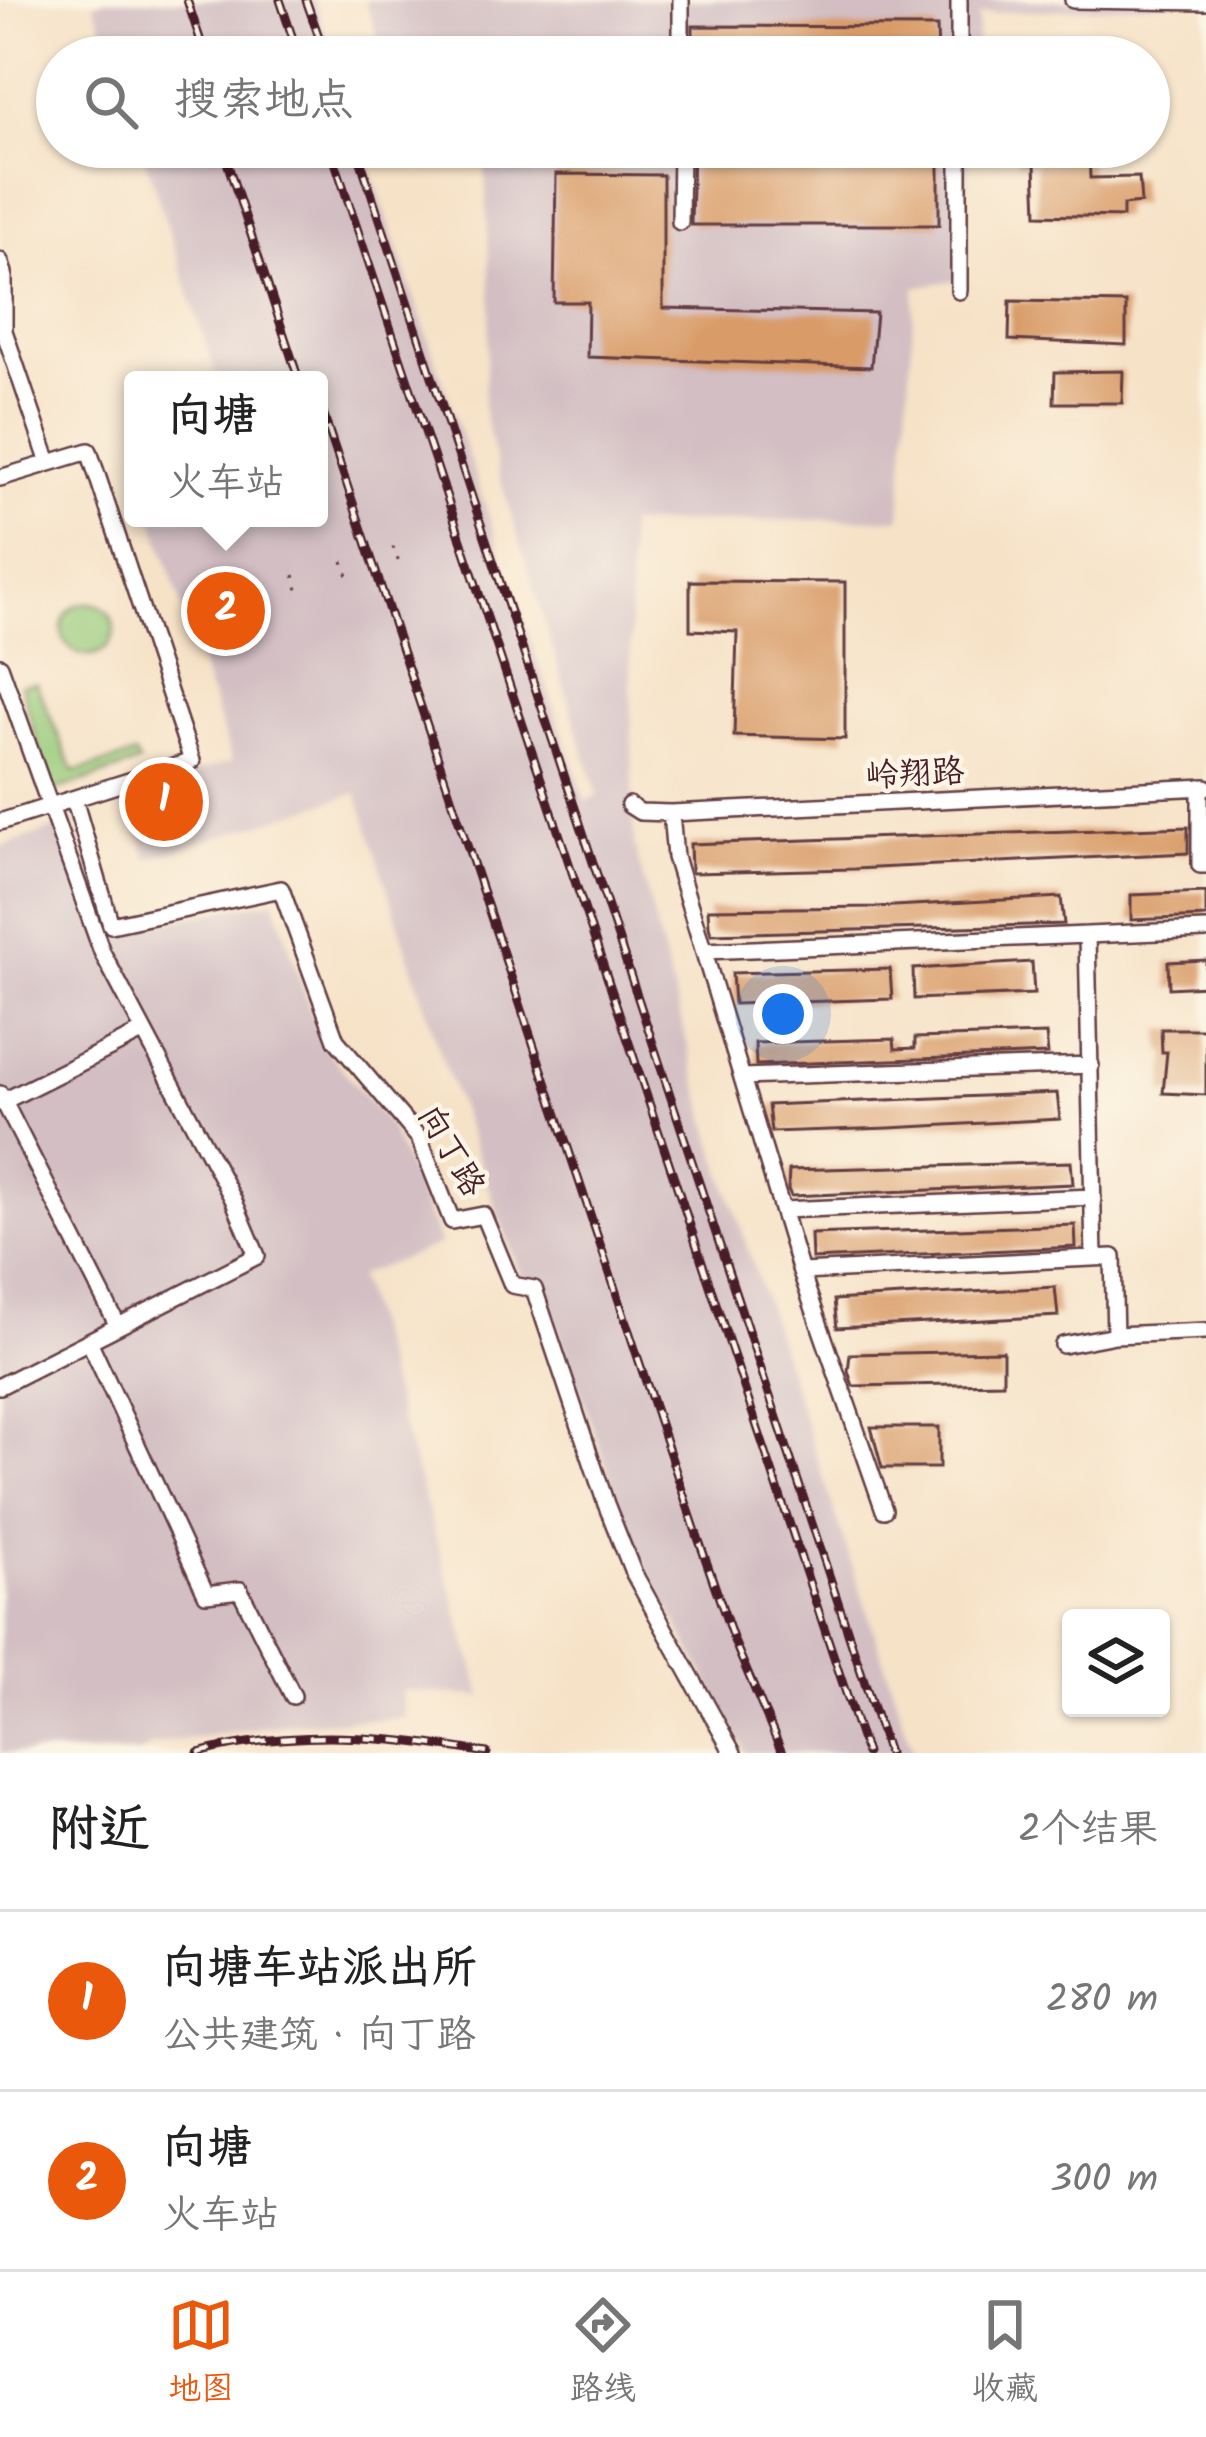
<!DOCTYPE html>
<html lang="zh">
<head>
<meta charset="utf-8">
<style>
	body { margin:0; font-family:Kalam,"LXGW WenKai TC",sans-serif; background:#f2f2f2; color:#222 }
	.controls { position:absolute; right:36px; bottom:36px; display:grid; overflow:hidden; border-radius:12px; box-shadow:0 3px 9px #0004 }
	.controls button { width:108px; height:108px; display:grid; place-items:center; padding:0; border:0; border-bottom:3px solid #e0e0e0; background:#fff; color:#222; font:60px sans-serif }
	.you { position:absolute; left:783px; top:1014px; width:42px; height:42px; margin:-30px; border:9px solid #fff; border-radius:50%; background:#1a73e8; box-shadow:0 0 0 18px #1a73e833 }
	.badge { display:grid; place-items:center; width:78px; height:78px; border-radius:50%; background:#ea580c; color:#fff; font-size:39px; font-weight:700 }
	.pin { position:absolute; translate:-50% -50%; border:6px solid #fff; box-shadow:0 3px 12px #0006 }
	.popup { position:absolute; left:124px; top:371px; width:204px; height:156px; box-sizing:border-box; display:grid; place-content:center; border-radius:12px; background:#fff; filter:drop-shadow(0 3px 9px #0005); font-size:39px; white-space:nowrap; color:#767676 }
	.popup b { font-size:45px; color:#222 }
	.popup::after { content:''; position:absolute; left:50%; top:100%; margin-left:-24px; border:24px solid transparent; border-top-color:#fff }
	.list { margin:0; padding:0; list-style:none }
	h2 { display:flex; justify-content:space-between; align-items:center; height:156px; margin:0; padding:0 48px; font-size:51px }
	h2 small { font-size:39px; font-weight:400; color:#767676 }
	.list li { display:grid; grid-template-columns:78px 1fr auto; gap:36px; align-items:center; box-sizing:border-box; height:180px; padding:0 48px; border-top:3px solid #e0e0e0 }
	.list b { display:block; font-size:45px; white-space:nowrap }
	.list p { margin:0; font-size:39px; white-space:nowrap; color:#767676 }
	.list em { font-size:39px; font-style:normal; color:#767676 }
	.icon { flex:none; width:66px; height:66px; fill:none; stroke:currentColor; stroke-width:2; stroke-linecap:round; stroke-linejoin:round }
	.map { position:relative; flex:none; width:1206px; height:1753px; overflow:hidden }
	.search { position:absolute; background:#fff; box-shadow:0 3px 9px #0004; left:36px; right:36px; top:36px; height:132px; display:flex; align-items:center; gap:30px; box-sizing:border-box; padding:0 42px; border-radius:66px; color:#767676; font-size:45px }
	.sheet { height:516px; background:#fff }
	nav { display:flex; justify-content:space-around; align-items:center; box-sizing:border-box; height:168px; border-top:3px solid #e0e0e0; background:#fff; font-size:33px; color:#767676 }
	nav a { display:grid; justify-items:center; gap:6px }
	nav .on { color:#ea580c }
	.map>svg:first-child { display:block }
</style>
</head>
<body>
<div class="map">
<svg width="1206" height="1753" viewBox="0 0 1206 1753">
	<rect width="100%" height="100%" fill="#fcf5e5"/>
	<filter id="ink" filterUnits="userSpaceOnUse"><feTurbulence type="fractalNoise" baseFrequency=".00833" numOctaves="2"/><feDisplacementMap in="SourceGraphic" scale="24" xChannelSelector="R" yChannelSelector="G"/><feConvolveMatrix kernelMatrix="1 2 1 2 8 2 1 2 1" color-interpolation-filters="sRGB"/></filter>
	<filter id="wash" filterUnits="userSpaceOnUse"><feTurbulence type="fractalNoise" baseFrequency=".004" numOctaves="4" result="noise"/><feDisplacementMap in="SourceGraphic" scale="48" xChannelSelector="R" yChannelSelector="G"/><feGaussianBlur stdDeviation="2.7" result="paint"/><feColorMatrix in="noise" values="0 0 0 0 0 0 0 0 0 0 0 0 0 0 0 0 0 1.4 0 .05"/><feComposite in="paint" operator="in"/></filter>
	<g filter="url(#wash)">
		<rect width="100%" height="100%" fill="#f6e2c7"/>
		<!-- industrial -->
		<path fill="#d2bec3" d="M 103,0 L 314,0 L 333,57 L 112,57 L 94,3 Z
			M 365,0 L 1206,0 L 1206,2 L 979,14 L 976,57 L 385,57 Z
			M 141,147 L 363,147 L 586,802 L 598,796 L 499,475 L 483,408 L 491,305 L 484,147 L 970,147 L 961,279 L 915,287 L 901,518 L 628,524 L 634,844 L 717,1155 L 914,1753 L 746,1753 L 635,1546 L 543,1286 L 526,1291 L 439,1050 L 357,793 L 148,859 L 124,794 L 232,761 L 153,518 L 319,518 L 319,380 L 218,380 Z
			M 72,823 L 108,933 L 274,900 L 321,1043 L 389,1126 L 441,1244 L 358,1276 L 483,1697 L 401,1690 L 405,1718 L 288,1723 L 156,1744 L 138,1753 L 0,1753 L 0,847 Z"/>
		<!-- green -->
		<path fill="#98ca7a" stroke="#717452" stroke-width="3" d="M62 629a26 26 0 1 1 52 0a26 26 0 1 1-52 0Z
			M 36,683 L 74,772 L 135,755 L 139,763 L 51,792 L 21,685 Z"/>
		<g id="blocks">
			<!-- building -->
			<path fill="#d99c69" d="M 693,26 L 937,27 L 938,57 L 693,57 Z
				M 693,147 L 939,147 L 939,225 L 691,225 Z
				M 1017,147 L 1089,147 L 1090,178 L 1139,177 L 1141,203 L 1123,205 L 1123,217 L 1037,215 L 1035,164 L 1017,163 Z
				M 556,174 L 663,175 L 663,308 L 876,313 L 871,367 L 587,357 L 588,302 L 554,302 Z
				M 1010,301 L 1126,303 L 1126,345 L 1009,340 Z
				M 1123,371 L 1122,403 L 1054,403 L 1055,372 Z
				M 690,581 L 845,582 L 845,739 L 734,736 L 737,632 L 690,630 Z
				M 1188,827 L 1188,853 L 854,869 L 692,873 L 691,869 L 690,844 Z
				M 1206,892 L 1206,917 L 1131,920 L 1131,895 Z
				M 1061,897 L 1064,924 L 711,934 L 709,926 L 708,909 L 876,907 Z
				M 1206,960 L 1206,986 L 1169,988 L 1168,962 Z
				M 1032,962 L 1034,994 L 914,999 L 913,969 Z
				M 890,969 L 892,999 L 734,1004 L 732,973 Z
				M 1161,1029 L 1206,1029 L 1206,1095 L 1163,1093 L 1167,1052 L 1162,1052 Z
				M 1046,1034 L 1048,1054 L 756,1065 L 755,1043 L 894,1039 L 895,1049 L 915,1048 L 915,1038 Z
				M 1057,1093 L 1060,1119 L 889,1128 L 771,1132 L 768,1105 Z
				M 1071,1162 L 1073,1184 L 791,1196 L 788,1189 L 789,1170 Z
				M 1075,1225 L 1076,1247 L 812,1259 L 811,1234 Z
				M 1055,1287 L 1058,1316 L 837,1328 L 834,1300 Z
				M 1003,1351 L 1003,1383 L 853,1386 L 848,1371 L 850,1354 Z
				M 871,1427 L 939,1427 L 939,1468 L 882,1468 Z"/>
		</g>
	</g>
	<g filter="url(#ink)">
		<use href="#blocks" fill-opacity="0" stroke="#643c42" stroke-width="3"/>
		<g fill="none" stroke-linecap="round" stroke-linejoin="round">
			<defs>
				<path id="minor" d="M 1073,0 L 1206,2
					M 681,57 L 681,0
					M 959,57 L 959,0
					M 680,222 L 681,147
					M 0,261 L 4,273 L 4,331 L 49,463
					M 959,291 L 959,147
					M 0,478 L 89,451 L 192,761 L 0,822
					M 0,666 L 102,952 L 233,1199 L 257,1256 L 0,1386
					M 1200,787 L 1200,865 L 1206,865
					M 74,799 L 111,925 L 281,889 L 336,1040 L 419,1138 L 452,1221 L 483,1215 L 512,1285 L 534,1289 L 606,1504 L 633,1572 L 733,1753
					M 629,805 L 640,812 L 671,813 L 1206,787
					M 671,813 L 675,857 L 801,1272 L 884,1510
					M 1087,935 L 1206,930
					M 704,951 L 1087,935 L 1094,1258
					M 742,1077 L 1091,1065
					M 0,1094 L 118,1326
					M 0,1103 L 144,1031
					M 782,1210 L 1093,1197
					M 801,1272 L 1113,1257 L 1115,1335
					M 89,1341 L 206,1594 L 240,1590 L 293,1696
					M 1063,1345 L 1115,1335 L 1206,1331"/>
			</defs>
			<!-- minor casing -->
			<use href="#minor" stroke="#643c42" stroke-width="20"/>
			<!-- path -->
			<path stroke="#643c42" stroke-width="3" stroke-dasharray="3 9" stroke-linecap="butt" d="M 393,547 L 399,563
				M 343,561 L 349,579
				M 294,575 L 300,597"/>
			<!-- minor -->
			<use href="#minor" stroke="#fff" stroke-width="15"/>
			<defs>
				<path id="rail" d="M 187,0 L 206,57
					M 280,0 L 299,57
					M 306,0 L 326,57
					M 222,147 L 299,380
					M 330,147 L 866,1753
					M 356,147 L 888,1753
					M 319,401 L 695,1529 L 734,1641 L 782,1753
					M 198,1753 C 294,1728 390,1736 487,1753"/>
			</defs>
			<!-- rail casing -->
			<use href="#rail" stroke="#4a1f2b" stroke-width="9"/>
			<!-- rail -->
			<use href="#rail" stroke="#fcf5e5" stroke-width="4.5" stroke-dasharray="14" stroke-linecap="butt"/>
		</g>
	</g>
	<g text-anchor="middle" stroke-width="9" stroke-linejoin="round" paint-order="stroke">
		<!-- street labels -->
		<g font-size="33" fill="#4a1f2b" stroke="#fcf5e5">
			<text transform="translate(915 772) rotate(-3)" y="12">岭翔路</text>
			<text transform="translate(453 1150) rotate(60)" y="12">向丁路</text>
		</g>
	</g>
</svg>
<div class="controls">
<button><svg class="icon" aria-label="layers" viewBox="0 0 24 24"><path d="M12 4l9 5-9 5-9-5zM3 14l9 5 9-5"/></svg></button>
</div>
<div class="you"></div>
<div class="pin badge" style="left:164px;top:802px">1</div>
<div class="pin badge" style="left:226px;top:611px">2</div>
<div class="popup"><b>向塘</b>火车站</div>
<div class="search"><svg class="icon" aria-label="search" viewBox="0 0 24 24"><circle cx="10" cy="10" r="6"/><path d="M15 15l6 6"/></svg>搜索地点</div>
</div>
<section class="sheet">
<h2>附近<small>2个结果</small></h2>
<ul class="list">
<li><span class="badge">1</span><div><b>向塘车站派出所</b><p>公共建筑 · 向丁路</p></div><em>280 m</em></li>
<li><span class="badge">2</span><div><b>向塘</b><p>火车站</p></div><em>300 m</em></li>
</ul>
</section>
<nav>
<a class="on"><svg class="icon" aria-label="map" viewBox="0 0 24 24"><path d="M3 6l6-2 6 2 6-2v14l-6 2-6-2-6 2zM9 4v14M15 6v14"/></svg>地图</a>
<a><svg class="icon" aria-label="directions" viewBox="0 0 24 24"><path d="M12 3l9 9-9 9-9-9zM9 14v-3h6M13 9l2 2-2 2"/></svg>路线</a>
<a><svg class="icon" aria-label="saved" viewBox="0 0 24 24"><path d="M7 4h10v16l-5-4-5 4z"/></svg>收藏</a>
</nav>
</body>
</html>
